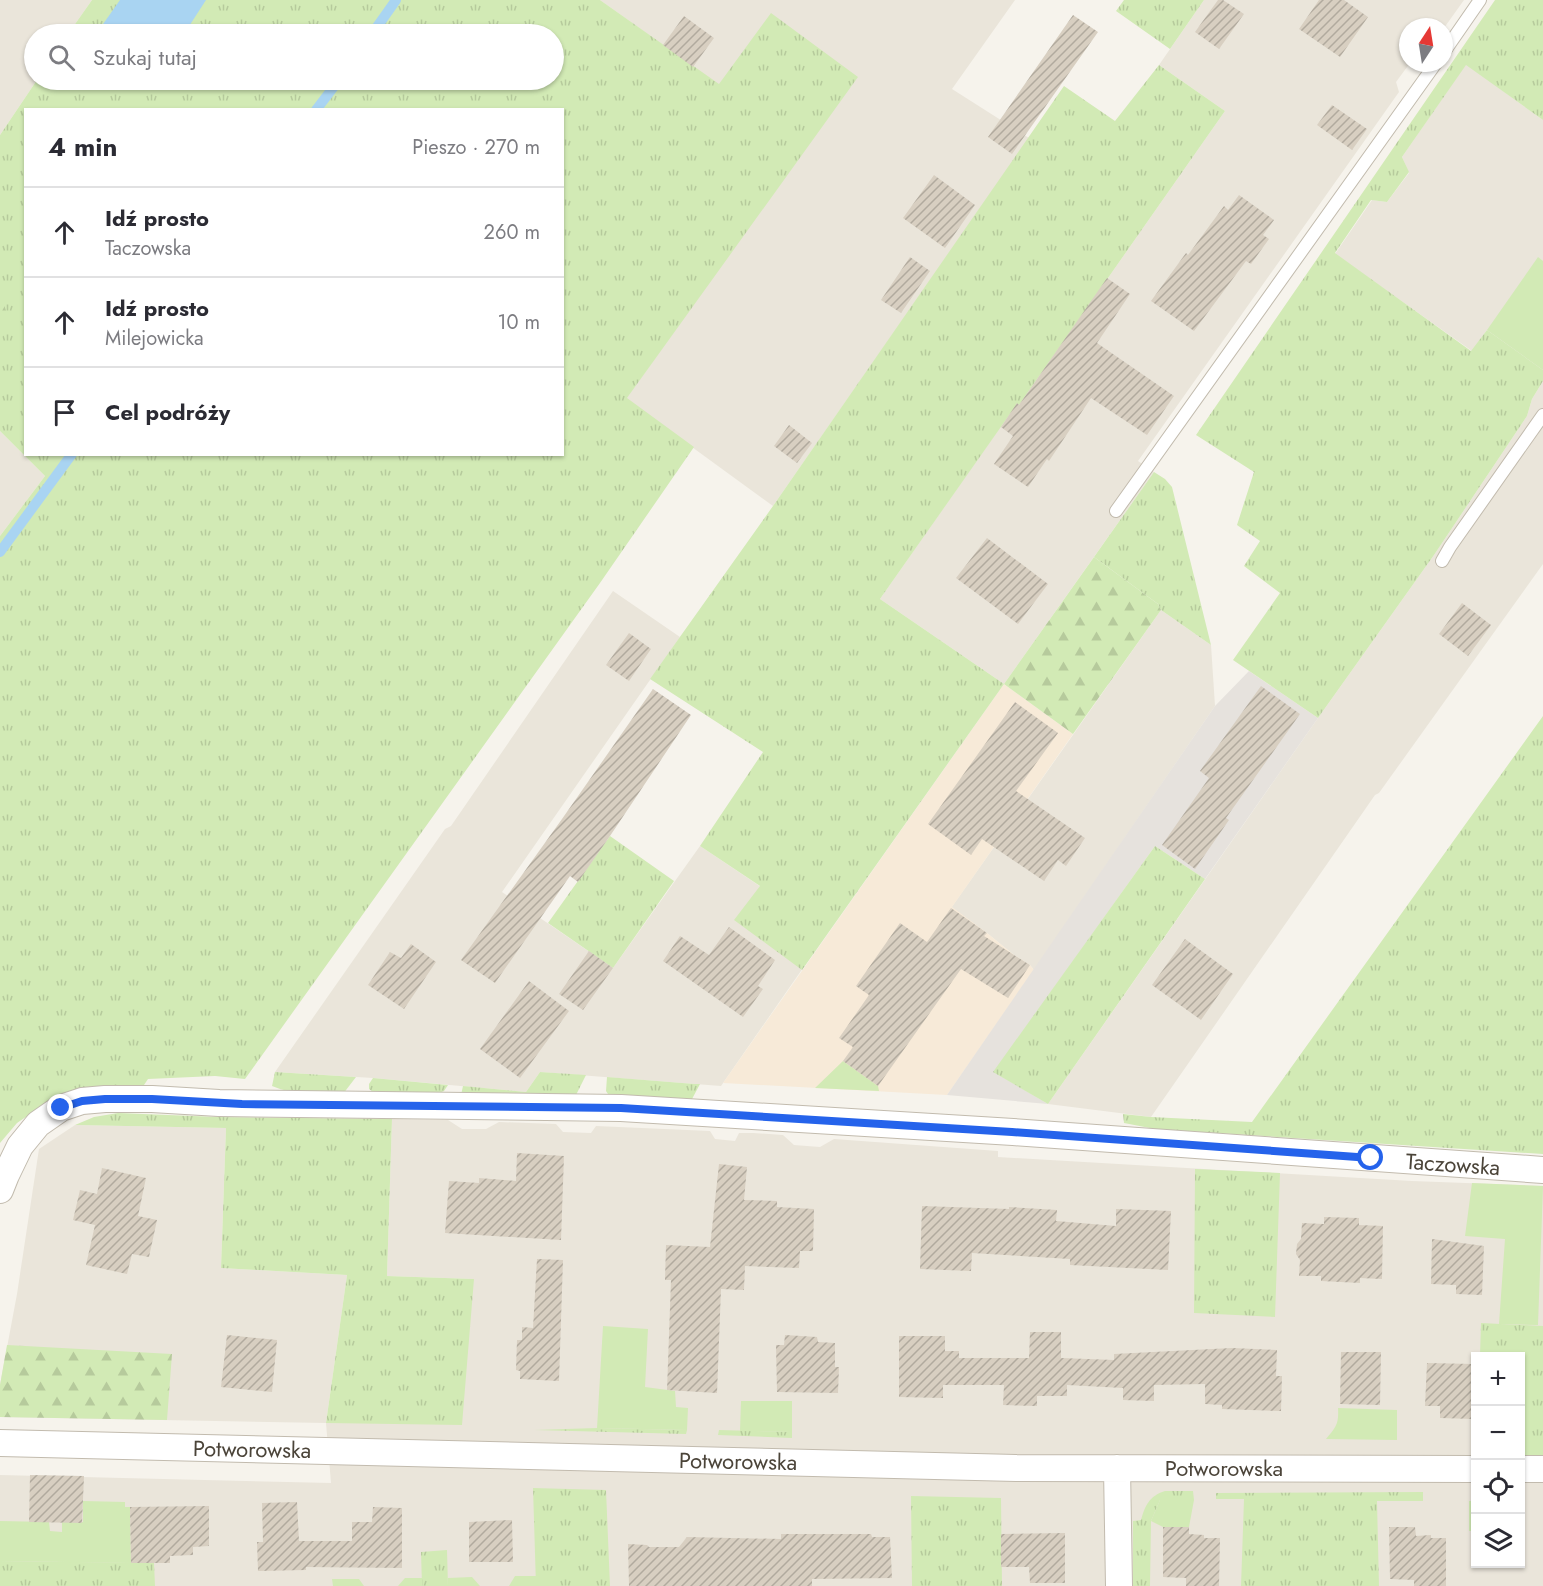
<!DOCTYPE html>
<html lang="pl">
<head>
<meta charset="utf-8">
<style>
	body { margin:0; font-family:Jost,sans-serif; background:#f2f2f3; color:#2b2b33 }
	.controls { position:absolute; right:18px; bottom:18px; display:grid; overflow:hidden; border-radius:0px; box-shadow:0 2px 4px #0004 }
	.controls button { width:54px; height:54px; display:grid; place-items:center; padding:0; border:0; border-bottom:2px solid #e1e1e2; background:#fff; color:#2b2b33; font:30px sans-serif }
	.compass { position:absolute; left:1399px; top:18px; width:54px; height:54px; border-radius:50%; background:#fff; box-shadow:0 2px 4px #0004; rotate:12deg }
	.stop { position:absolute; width:18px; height:18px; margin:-14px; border:4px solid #2563eb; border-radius:50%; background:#fff }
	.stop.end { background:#2563eb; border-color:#fff; box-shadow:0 2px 6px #0008 }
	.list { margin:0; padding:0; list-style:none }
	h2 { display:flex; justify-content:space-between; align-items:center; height:78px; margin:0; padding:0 24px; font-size:26px }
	h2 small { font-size:20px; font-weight:400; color:#7c7c81 }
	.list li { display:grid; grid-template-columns:39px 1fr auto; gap:18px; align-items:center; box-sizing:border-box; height:90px; padding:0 24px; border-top:2px solid #e1e1e2 }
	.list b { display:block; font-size:22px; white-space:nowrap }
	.list p { margin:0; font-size:20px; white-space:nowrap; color:#7c7c81 }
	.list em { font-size:20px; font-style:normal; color:#7c7c81 }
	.icon { flex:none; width:33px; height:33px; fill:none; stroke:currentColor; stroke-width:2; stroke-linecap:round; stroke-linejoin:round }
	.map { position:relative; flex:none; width:1543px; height:1586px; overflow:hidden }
	.search { position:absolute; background:#fff; box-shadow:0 2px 4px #0004; left:24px; top:24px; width:540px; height:66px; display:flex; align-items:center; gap:15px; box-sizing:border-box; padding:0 21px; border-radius:33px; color:#7c7c81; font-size:22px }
	.panel { position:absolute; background:#fff; box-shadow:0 2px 4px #0004; left:24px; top:108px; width:540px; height:348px; border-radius:0px }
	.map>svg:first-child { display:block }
</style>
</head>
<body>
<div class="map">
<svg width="1543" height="1586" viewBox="0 0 1543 1586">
	<defs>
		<pattern id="grass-tufts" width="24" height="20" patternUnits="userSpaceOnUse" patternTransform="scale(1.5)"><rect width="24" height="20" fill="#d2eab5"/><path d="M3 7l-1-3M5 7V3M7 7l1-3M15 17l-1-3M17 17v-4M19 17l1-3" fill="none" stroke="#b6ca9c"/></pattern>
		<pattern id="forest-firs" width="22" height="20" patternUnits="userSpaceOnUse" patternTransform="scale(1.5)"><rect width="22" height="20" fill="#d2eab5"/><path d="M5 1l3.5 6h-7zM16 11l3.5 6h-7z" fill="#b6ca9c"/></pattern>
		<pattern id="building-hatch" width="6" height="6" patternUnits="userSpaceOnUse" patternTransform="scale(1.5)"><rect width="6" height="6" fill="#d8cfc1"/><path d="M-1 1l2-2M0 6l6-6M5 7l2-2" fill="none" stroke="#b1aa9e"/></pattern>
	</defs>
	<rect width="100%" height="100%" fill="#f6f3ec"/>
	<!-- residential -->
	<path fill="#eae5da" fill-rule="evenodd" d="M 0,0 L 92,0 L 68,34 L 34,34 L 34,80 L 37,80 L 0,135 Z
		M 600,0 L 1015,0 L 952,89 L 1029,138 L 773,506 L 626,399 L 700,295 L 719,85 Z
		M 1204,0 L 1464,0 L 1444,28 L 1408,27 L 1408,63 L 1410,63 L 1396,82 L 1399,92 L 1138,461 L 1154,472 L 1004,684 L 880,599 L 1017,403 L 1019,405 L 1225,111 L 1159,65 Z
		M 1466,64 L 1543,120 L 1543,370 L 1487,330 L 1472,351 L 1335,254 L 1372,200 L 1387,202 L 1409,173 L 1402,157 Z
		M 1543,381 L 1543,564 L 1379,793 L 1375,795 L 1151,1117 L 1048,1104 L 1318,718 L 1434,555 L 1527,416 L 1532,399 Z
		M 0,431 L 45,476 L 0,536 Z
		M 613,591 L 680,637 L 502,892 L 613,968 L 700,846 L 828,932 L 721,1086 L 540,1072 L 526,1092 L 373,1078 L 275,1072 L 445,829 L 451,826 Z
		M 1161,610 L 1211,645 L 1215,706 L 1034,970 L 1030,965 L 1014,955 L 987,933 L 951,908 Z
		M 392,1119 L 448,1120 L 462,1129 L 486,1129 L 499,1122 L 556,1124 L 563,1132 L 591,1133 L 596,1126 L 710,1131 L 715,1139 L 735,1141 L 739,1133 L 753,1133 L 783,1135 L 794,1145 L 820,1147 L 834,1139 L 998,1151 L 998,1157 L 1412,1181 L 1543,1186 L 1543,1586 L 0,1586 L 0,1475 L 331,1483 L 326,1423 L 0,1417 L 0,1385 L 17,1294 L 39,1149 L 75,1125 L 226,1128 L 221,1268 L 347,1275 L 326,1423 L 474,1279 L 387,1276 ZM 1476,1356 L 1520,1356 L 1520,1564 L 1476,1564 Z"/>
	<!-- commercial -->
	<path fill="#f7ead8" d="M 1004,684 L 1073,734 L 952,907 L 987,933 L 1014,955 L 1030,965 L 1034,970 L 947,1095 L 723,1083 Z"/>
	<!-- industrial -->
	<path fill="#e6e2dd" d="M 1249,671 L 1318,718 L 1205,879 L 1155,846 L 994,1072 L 1048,1104 L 947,1095 L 1215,706 Z"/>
	<!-- grass -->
	<path fill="url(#grass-tufts)" fill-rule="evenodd" d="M 92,0 L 600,0 L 719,84 L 771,13 L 858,77 L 627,398 L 694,447 L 600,583 L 245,1079 L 215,1076 L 148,1079 L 144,1085 L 95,1087 L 72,1093 L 36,1110 L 17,1123 L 0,1143 L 0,536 L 45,476 L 0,431 L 0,135 L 37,80 L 554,80 L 554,34 L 68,34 ZM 26,110 L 562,110 L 562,454 L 26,454 Z
		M 1124,0 L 1204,0 L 1170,49 L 1116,11 Z
		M 1495,0 L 1543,0 L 1543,120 L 1466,65 L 1402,157 L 1409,172 L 1387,202 L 1371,200 L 1335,253 L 1471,351 L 1487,330 L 1543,370 L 1543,381 L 1532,399 L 1527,416 L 1434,555 L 1318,718 L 1233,660 L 1280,593 L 1244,566 L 1260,541 L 1237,525 L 1254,472 L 1196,435 Z
		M 1159,65 L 1225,111 L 1019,405 L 1017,404 L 880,599 L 1004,684 L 802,970 L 734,920 L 760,886 L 700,846 L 763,752 L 650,679 L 773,506 L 1064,86 L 1115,121 Z
		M 1154,472 L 1165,479 L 1172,487 L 1211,645 L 1161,610 L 1158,604 L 1094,557 Z
		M 1543,716 L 1543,1154 L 1155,1129 L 1124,1123 L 1123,1114 L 1151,1117 L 1252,1122 Z
		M 610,836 L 674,881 L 613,968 L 548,923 Z
		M 1155,846 L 1205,879 L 1048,1104 L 993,1072 Z
		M 275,1072 L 356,1077 L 343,1094 C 319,1093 295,1096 272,1086 Z
		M 540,1072 L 586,1075 L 575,1097 L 461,1095 L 463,1086 L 526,1092 Z
		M 607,1077 L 695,1084 L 700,1084 L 692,1099 L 610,1097 L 606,1091 Z
		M 373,1078 L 448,1085 L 444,1091 L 439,1093 L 376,1094 L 369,1089 L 369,1084 Z
		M 118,1113 L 218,1117 L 392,1119 L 387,1276 L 474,1279 L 462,1425 L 326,1423 L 347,1275 L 221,1268 L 226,1128 L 75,1125 L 94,1117 Z
		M 1195,1169 L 1280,1173 L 1275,1317 L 1194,1313 Z
		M 1481,1323 L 1543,1326 L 1543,1455 L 1521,1455 L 1520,1356 L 1480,1356 Z
		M 597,1428 L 687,1430 L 686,1434 L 534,1430 Z
		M 719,1430 L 792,1432 L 792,1438 L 718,1435 Z
		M 533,1488 L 606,1490 L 610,1586 L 536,1586 Z
		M 1165,1491 L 1193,1491 L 1194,1500 L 1160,1500 L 1151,1521 L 1150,1586 L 1133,1586 L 1133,1521 L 1141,1520 C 1145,1506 1149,1496 1165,1491 Z
		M 1423,1492 L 1423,1501 L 1377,1501 L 1379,1586 L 1241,1586 L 1244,1499 L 1216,1499 L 1216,1493 Z
		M 911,1496 L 1001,1498 L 1002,1586 L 912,1586 Z
		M 447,1550 L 448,1586 L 422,1586 L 421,1552 Z
		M 0,1561 L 154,1563 L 155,1586 L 0,1586 Z"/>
	<!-- forest -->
	<path fill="url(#forest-firs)" d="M 0,292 L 7,314 L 0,349 Z
		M 1094,557 L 1158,604 L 1161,610 L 1073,734 L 1004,684 Z
		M 7,1345 L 172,1354 L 167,1420 L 0,1417 L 0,1385 Z"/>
	<!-- garden -->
	<path fill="#d2eab5" d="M 1538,257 L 1543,261 L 1543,370 L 1487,330 Z
		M 843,1061 L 878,1086 L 879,1091 L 815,1088 Z
		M 1472,1183 L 1543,1186 L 1538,1325 L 1499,1324 L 1505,1239 L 1465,1236 Z
		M 603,1326 L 648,1329 L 645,1387 L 675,1391 L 676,1407 L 688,1408 L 687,1430 L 597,1428 Z
		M 741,1401 L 792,1401 L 792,1432 L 740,1431 Z
		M 1338,1408 L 1397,1410 L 1397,1440 L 1326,1439 C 1336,1427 1339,1424 1338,1408 Z
		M 1160,1500 L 1194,1500 L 1189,1527 L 1163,1527 L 1151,1521 Z
		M 83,1501 L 125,1502 L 125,1507 L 130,1507 L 131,1563 L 0,1561 L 0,1521 L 49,1522 L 50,1531 L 62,1532 L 62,1522 L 83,1522 Z
		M 1469,1501 L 1475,1501 L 1475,1531 L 1469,1531 Z
		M 515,1576 L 536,1576 L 536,1586 L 509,1586 Z
		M 472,1577 L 480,1586 L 448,1586 L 448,1578 Z
		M 405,1578 L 422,1578 L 422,1586 L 398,1586 Z
		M 332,1579 L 359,1579 L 364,1586 L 333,1586 Z"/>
	<!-- water -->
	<path fill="#a9d4f2" d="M 120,0 L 206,0 L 184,34 L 99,34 L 101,27 Z"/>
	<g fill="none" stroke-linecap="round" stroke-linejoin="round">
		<!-- stream -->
		<path stroke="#a9d4f2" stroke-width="10" d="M 372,34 L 396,0
			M 316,110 L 339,80
			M 0,552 L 72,454"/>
	</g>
	<!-- building -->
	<path fill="url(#building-hatch)" d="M 1218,0 L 1223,0 L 1244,14 L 1219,49 L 1195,32 Z
		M 1319,0 L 1344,0 L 1368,17 L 1340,57 L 1299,29 Z
		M 1073,15 L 1098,32 L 1012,154 L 988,137 Z
		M 684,16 L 714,38 L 693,67 L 663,45 Z
		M 1332,105 L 1367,129 L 1352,150 L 1317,125 Z
		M 934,175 L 975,205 L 945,248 L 903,218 Z
		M 1239,195 L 1274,220 L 1263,235 L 1269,239 L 1251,264 L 1246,261 L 1194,331 L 1151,301 L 1186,253 L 1188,255 L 1224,206 L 1228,210 Z
		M 910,257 L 930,271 L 901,313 L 881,300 Z
		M 1107,278 L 1130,294 L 1097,343 L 1174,396 L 1147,435 L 1091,398 L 1049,461 L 1047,459 L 1028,487 L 994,464 L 1013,436 L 1001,427 L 1017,403 L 1019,405 Z
		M 789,425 L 812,443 L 797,463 L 774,446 Z
		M 987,538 L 1048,584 L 1018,624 L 956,578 Z
		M 1462,603 L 1491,625 L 1468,656 L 1439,634 Z
		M 629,633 L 651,649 L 629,681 L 606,665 Z
		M 1261,686 L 1300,714 L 1226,818 L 1229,820 L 1195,869 L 1162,845 L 1209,778 L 1200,771 Z
		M 653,689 L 691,715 L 610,836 L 578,882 L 570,876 L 495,983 L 461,960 L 562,819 Z
		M 1015,702 L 1058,733 L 1016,791 L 1085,838 L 1066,866 L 1058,860 L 1044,881 L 982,839 L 971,855 L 928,824 Z
		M 951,908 L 987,933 L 984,936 L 1030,965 L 1008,998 L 961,969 L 878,1086 L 843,1061 L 853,1047 L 839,1038 L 869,995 L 856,986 L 900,923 L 927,942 Z
		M 729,927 L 775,960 L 758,986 L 763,989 L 743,1017 L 663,961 L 680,936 L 709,955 Z
		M 1185,939 L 1233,974 L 1201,1020 L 1152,985 Z
		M 411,944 L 436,962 L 404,1009 L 368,985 L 390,952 L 401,958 Z
		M 589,951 L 613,968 L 583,1010 L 559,994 Z
		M 529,981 L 569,1011 L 520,1078 L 480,1049 Z
		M 517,1153 L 564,1156 L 561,1240 L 445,1233 L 449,1181 L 479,1183 L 479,1178 L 516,1181 Z
		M 719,1164 L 747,1167 L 744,1200 L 777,1201 L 777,1207 L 814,1209 L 813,1251 L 800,1251 L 799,1268 L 745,1266 L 744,1290 L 721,1289 L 717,1393 L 667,1390 L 671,1280 L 665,1280 L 666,1245 L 710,1247 Z
		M 102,1168 L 146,1178 L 138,1216 L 157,1220 L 149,1257 L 132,1254 L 127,1274 L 86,1265 L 95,1225 L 73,1220 L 80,1190 L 97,1194 Z
		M 922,1206 L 1009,1209 L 1009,1207 L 1057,1210 L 1056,1221 L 1116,1226 L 1116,1209 L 1171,1211 L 1168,1270 L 1070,1265 L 1070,1259 L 972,1253 L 971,1271 L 920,1269 Z
		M 1324,1217 L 1359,1218 L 1359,1225 L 1383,1226 L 1382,1279 L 1360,1278 L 1360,1283 L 1321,1281 L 1321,1276 L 1299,1276 L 1300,1260 L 1296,1254 L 1297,1244 L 1301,1239 L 1302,1223 L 1324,1224 Z
		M 1432,1239 L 1484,1246 L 1482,1295 L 1456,1294 L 1456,1285 L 1431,1284 Z
		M 537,1259 L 563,1260 L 559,1381 L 520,1379 L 520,1371 L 516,1370 L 517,1340 L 522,1340 L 522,1327 L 533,1328 Z
		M 1030,1332 L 1061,1332 L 1061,1358 L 1114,1360 L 1114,1354 L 1232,1348 L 1277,1350 L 1276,1376 L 1282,1376 L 1281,1411 L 1222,1409 L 1222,1405 L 1205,1404 L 1205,1384 L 1154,1385 L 1154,1401 L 1123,1400 L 1123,1388 L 1067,1385 L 1067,1396 L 1037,1396 L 1037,1406 L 1003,1405 L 1004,1385 L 943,1385 L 943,1398 L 899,1397 L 899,1336 L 945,1336 L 945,1351 L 959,1351 L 959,1358 L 1029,1358 Z
		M 227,1335 L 277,1340 L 272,1392 L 221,1387 Z
		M 785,1335 L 817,1337 L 818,1342 L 835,1343 L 835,1367 L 839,1367 L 838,1393 L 777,1392 L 776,1345 L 784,1345 Z
		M 1341,1352 L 1381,1352 L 1380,1405 L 1340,1404 Z
		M 1427,1363 L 1473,1364 L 1473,1419 L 1440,1418 L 1440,1406 L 1425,1406 Z
		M 30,1475 L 84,1476 L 82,1523 L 29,1522 Z
		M 297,1502 L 299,1541 L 352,1541 L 352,1522 L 372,1522 L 373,1507 L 402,1508 L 402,1568 L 306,1567 L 306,1570 L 258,1571 L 257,1542 L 263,1542 L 262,1503 Z
		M 209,1506 L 209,1546 L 193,1547 L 193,1555 L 170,1556 L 170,1563 L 131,1563 L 130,1507 Z
		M 512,1520 L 513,1562 L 469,1562 L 469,1522 Z
		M 1163,1527 L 1189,1527 L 1189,1534 L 1204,1535 L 1204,1538 L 1220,1538 L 1219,1586 L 1186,1586 L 1186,1578 L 1163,1577 Z
		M 1389,1527 L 1415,1527 L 1416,1536 L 1431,1535 L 1431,1538 L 1446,1538 L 1446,1586 L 1414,1586 L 1414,1580 L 1390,1579 Z
		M 1065,1533 L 1065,1583 L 1030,1583 L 1029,1567 L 1001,1567 L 1001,1534 Z
		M 781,1534 L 871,1534 L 872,1537 L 890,1537 L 892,1578 L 812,1579 L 812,1586 L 629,1586 L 628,1544 L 647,1545 L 649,1547 L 679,1547 L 687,1537 L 781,1539 Z"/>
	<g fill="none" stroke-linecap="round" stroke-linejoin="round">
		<defs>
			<path id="service" d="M 1444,52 L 1480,0
				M 1116,511 L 1436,63
				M 1442,561 L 1450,547 L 1543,415"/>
			<path id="minor" d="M 0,1190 L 6,1175 L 20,1146 L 38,1124 L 61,1108 L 82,1101 L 105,1099 L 152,1099 L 219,1103 L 621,1108 L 1013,1132 L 1543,1170
				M 0,1443 L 1016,1468 L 1476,1469
				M 1117,1468 L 1119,1586
				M 1520,1469 L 1543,1469"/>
		</defs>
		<!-- service casing -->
		<use href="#service" stroke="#c2bbae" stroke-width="14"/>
		<!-- minor casing -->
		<use href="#minor" stroke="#c2bbae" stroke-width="28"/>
		<!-- service -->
		<use href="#service" stroke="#fff" stroke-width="12"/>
		<!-- minor -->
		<use href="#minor" stroke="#fff" stroke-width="26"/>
	</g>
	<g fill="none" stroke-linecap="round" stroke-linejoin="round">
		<!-- route -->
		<path stroke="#2563eb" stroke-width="8" d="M 61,1108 L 82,1101 L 105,1099 L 152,1099 L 242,1104 L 621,1108 L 1012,1132 L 1371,1158"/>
	</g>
	<g text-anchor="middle" stroke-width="5" stroke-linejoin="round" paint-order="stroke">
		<!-- street labels -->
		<g font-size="22" fill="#4b4439" stroke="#fff">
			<text transform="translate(1453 1164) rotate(4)" y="8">Taczowska</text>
			<text transform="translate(252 1449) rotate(1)" y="8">Potworowska</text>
			<text transform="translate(738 1461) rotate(1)" y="8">Potworowska</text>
			<text x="1224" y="1476">Potworowska</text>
		</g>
	</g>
</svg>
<div class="controls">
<button>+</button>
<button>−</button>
<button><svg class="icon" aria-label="locate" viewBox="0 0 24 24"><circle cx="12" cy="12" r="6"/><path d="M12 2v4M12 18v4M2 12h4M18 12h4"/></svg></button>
<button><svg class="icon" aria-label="layers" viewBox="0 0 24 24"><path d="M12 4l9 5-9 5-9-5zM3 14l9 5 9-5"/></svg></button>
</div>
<svg class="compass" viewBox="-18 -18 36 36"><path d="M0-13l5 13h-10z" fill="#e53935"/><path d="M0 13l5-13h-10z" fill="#7c7c81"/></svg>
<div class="stop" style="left:1371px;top:1158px"></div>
<div class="stop end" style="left:61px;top:1108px"></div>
<div class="search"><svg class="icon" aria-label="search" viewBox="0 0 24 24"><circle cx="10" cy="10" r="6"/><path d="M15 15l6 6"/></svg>Szukaj tutaj</div>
<section class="panel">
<h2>4 min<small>Pieszo · 270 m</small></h2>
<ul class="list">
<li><svg class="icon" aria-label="ahead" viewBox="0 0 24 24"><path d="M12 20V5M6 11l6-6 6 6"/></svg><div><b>Idź prosto</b><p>Taczowska</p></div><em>260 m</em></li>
<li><svg class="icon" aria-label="ahead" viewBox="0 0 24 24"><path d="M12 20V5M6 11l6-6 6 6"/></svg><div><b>Idź prosto</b><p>Milejowicka</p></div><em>10 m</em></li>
<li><svg class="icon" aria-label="arrive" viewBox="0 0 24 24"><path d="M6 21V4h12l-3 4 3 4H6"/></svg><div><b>Cel podróży</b></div></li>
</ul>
</section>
</div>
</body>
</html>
